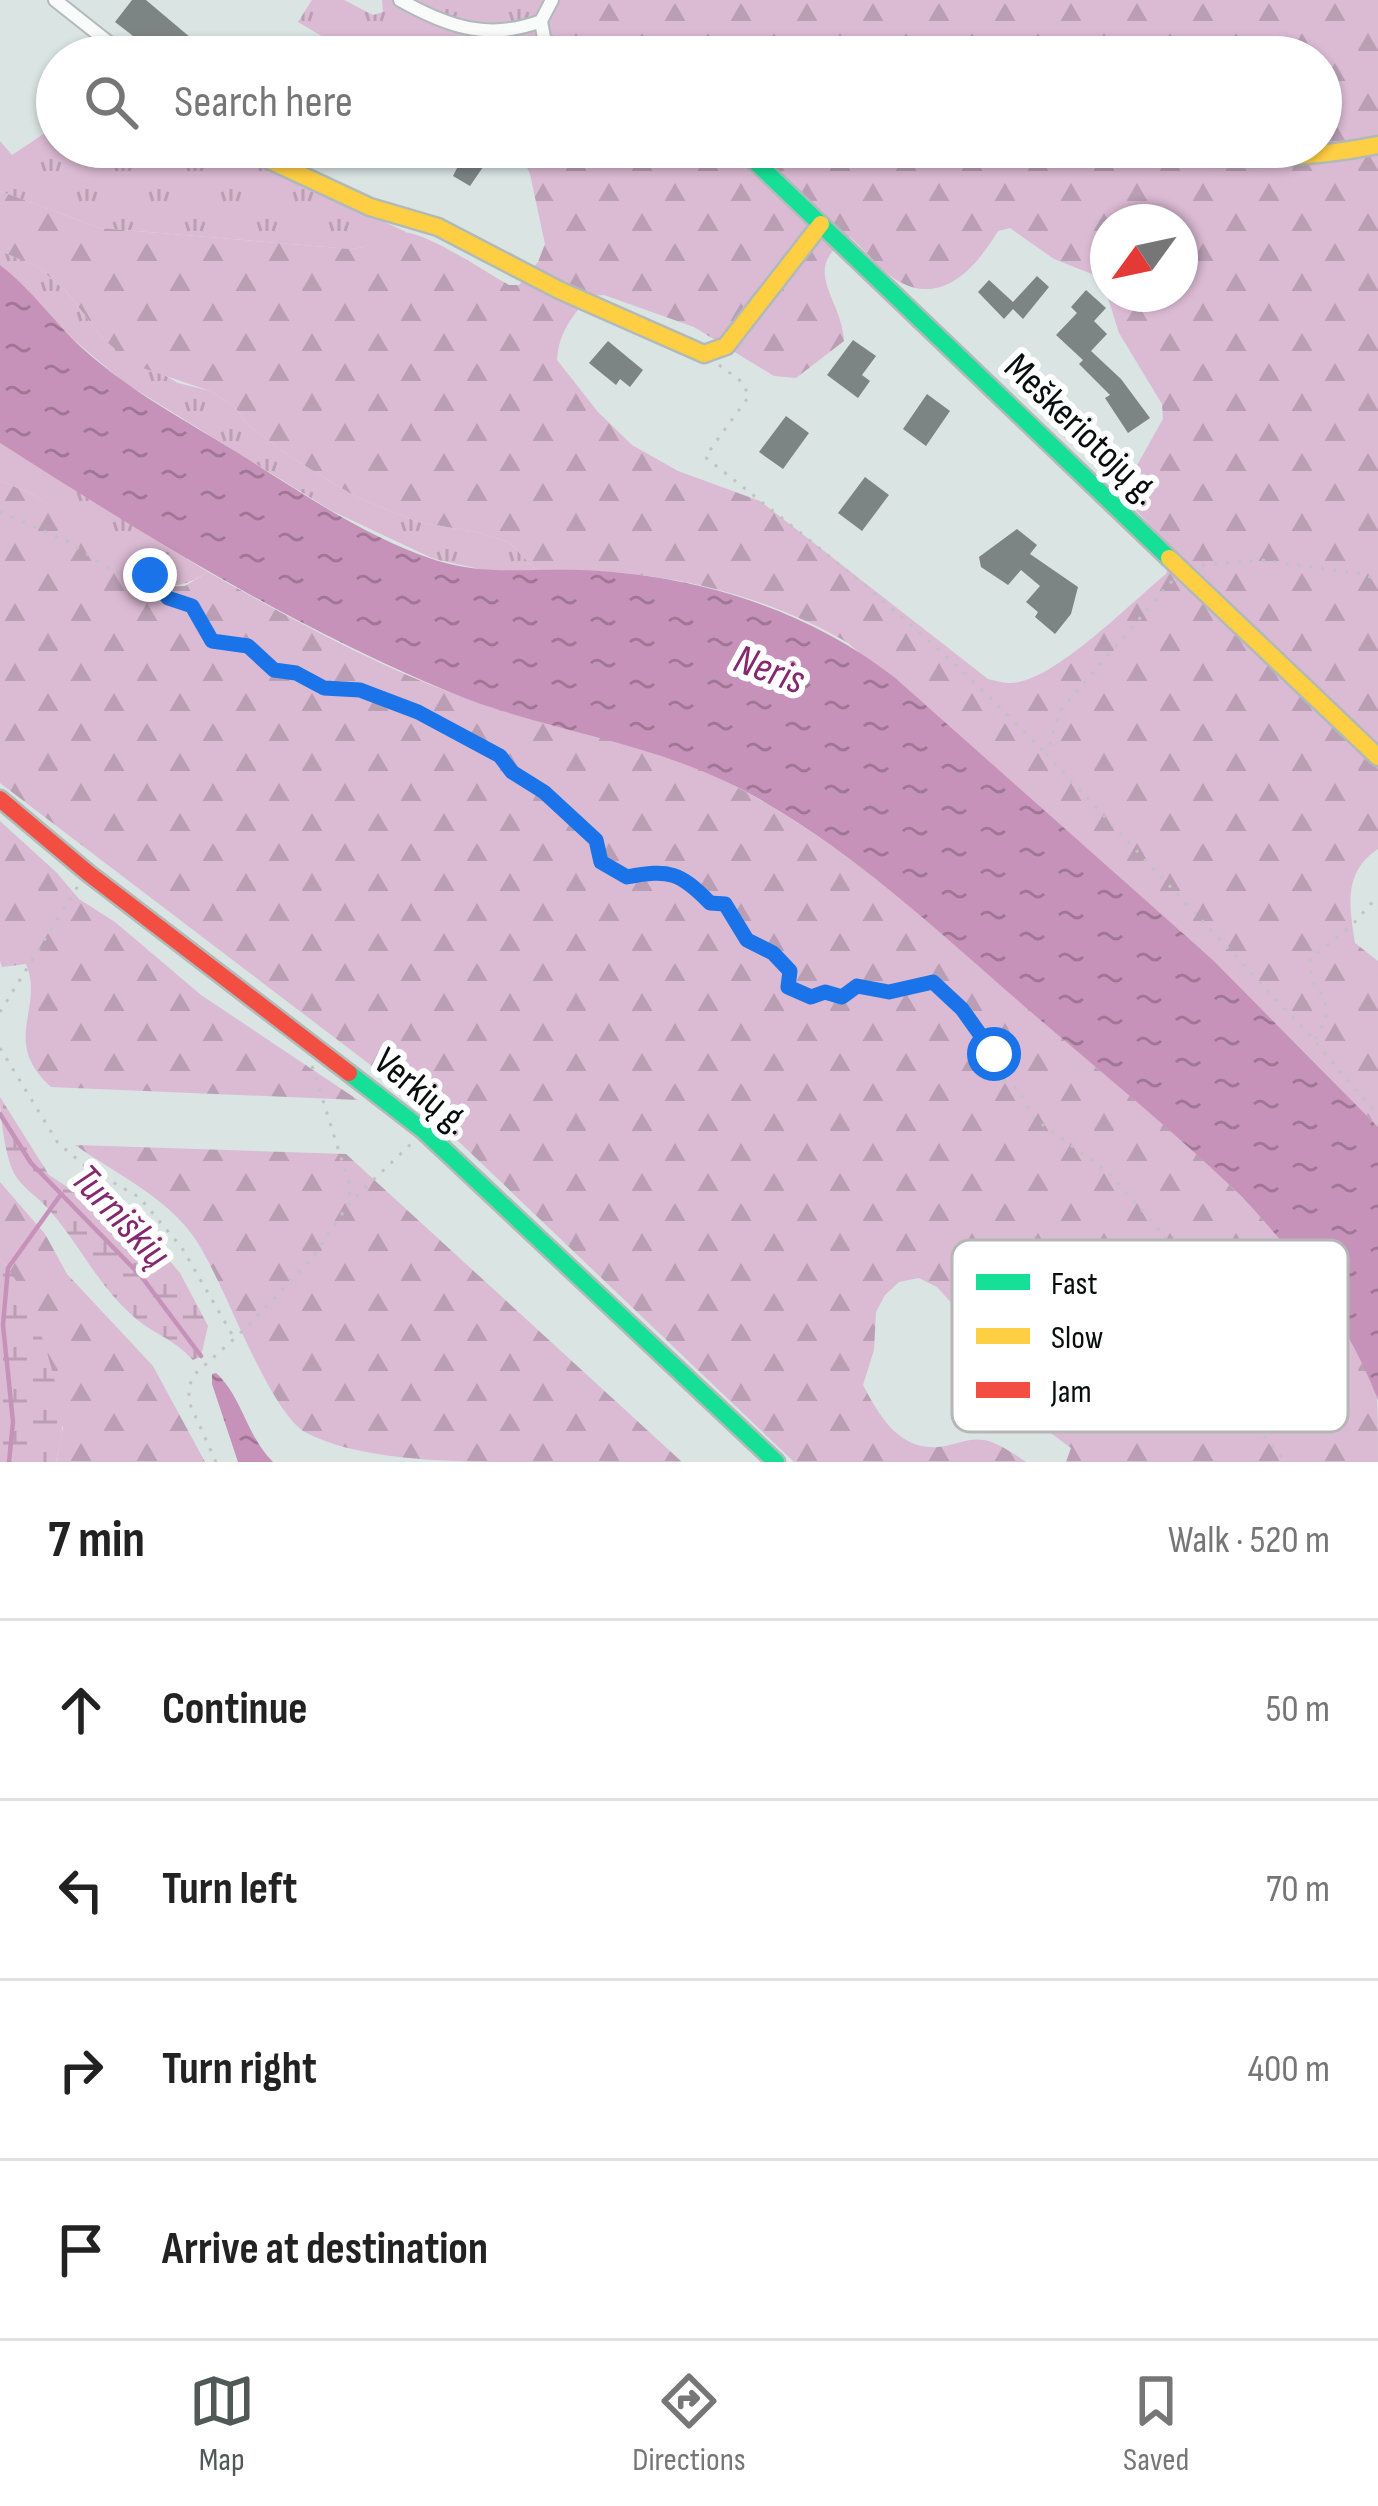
<!DOCTYPE html>
<html lang="en">
<head>
<meta charset="utf-8">
<style>
	body { margin:0; font-family:"Sofia Sans Condensed",sans-serif; background:#f2f2f2; color:#222 }
	.compass { position:absolute; left:1090px; top:204px; width:108px; height:108px; border-radius:50%; background:#fff; box-shadow:0 3px 9px #0004; rotate:237deg }
	.stop { position:absolute; width:36px; height:36px; margin:-27px; border:9px solid #1a73e8; border-radius:50%; background:#fff }
	.stop.end { background:#1a73e8; border-color:#fff; box-shadow:0 3px 12px #0008 }
	.list { margin:0; padding:0; list-style:none }
	h2 { display:flex; justify-content:space-between; align-items:center; height:156px; margin:0; padding:0 48px; font-size:51px }
	h2 small { font-size:39px; font-weight:400; color:#767676 }
	.list li { display:grid; grid-template-columns:78px 1fr auto; gap:36px; align-items:center; box-sizing:border-box; height:180px; padding:0 48px; border-top:3px solid #e0e0e0 }
	.list b { display:block; font-size:45px; white-space:nowrap }
	.list em { font-size:39px; font-style:normal; color:#767676 }
	.icon { flex:none; width:66px; height:66px; fill:none; stroke:currentColor; stroke-width:2; stroke-linecap:round; stroke-linejoin:round }
	.map { position:relative; flex:none; width:1378px; height:1462px; overflow:hidden }
	.search { position:absolute; background:#fff; box-shadow:0 3px 9px #0004; left:36px; right:36px; top:36px; height:132px; display:flex; align-items:center; gap:30px; box-sizing:border-box; padding:0 42px; border-radius:66px; color:#767676; font-size:45px }
	.sheet { height:876px; background:#fff }
	nav { display:flex; justify-content:space-around; align-items:center; box-sizing:border-box; height:168px; border-top:3px solid #e0e0e0; background:#fff; font-size:33px; color:#767676 }
	nav a { display:grid; justify-items:center; gap:6px }
	nav .on { color:#505958 }
	.map>svg:first-child { display:block }
</style>
</head>
<body>
<div class="map">
<svg width="1378" height="1462" viewBox="0 0 1378 1462">
	<defs>
		<pattern id="grass-tufts" width="24" height="20" patternUnits="userSpaceOnUse" patternTransform="scale(3)"><rect width="24" height="20" fill="#dbbad3"/><path d="M3 7l-1-3M5 7V3M7 7l1-3M15 17l-1-3M17 17v-4M19 17l1-3" fill="none" stroke="#ba9fb4"/></pattern>
		<pattern id="forest-firs" width="22" height="20" patternUnits="userSpaceOnUse" patternTransform="scale(3)"><rect width="22" height="20" fill="#dbbad3"/><path d="M5 1l3.5 6h-7zM16 11l3.5 6h-7z" fill="#ba9fb4"/></pattern>
		<pattern id="wetland-marsh" width="20" height="14" patternUnits="userSpaceOnUse" patternTransform="scale(3)"><rect width="20" height="14" fill="#dbbad3"/><path d="M1 5h8M5 5V1M11 12h8M15 12V8" fill="none" stroke="#ba9fb4"/></pattern>
		<pattern id="water-ripples" width="26" height="14" patternUnits="userSpaceOnUse" patternTransform="scale(3)"><rect width="26" height="14" fill="#c792b9"/><path d="M2 4q2-2 4 0t4 0M15 11q2-2 4 0t4 0" fill="none" stroke="#a07695"/></pattern>
	</defs>
	<rect width="100%" height="100%" fill="#d9e4e3"/>
	<!-- grass -->
	<path fill="url(#grass-tufts)" d="M 312,0 L 344,0 L 373,15 L 383,12 L 382,0 L 556,0 L 575,55 C 544,62 518,46 487,41 L 472,57 L 357,57 L 298,22 Z
		M 57,125 L 57,147 L 227,147 L 406,232 C 384,234 372,248 350,249 L 100,228 L 0,191 L 0,141 L 12,155 Z
		M 0,251 L 38,267 L 67,292 L 104,340 L 178,383 L 210,391 L 234,406 L 249,426 L 289,456 L 356,497 L 418,522 L 476,532 L 509,542 L 538,572 L 493,572 L 434,559 L 332,511 L 122,381 L 74,340 L 0,265 Z
		M 0,443 L 208,572 C 183,587 169,591 143,576 L 33,494 L 0,481 Z"/>
	<!-- forest -->
	<path fill="url(#forest-firs)" fill-rule="evenodd" d="M 556,0 L 1378,0 L 1378,849 C 1343,872 1349,907 1355,943 L 1378,961 L 1378,1127 L 1214,961 L 848,643 C 759,590 641,565 538,572 L 509,542 L 476,532 L 418,522 L 356,497 L 289,456 L 249,426 L 234,406 L 210,391 L 137,366 L 104,340 L 67,292 L 38,267 L 0,251 L 0,191 L 100,228 L 350,249 C 377,248 381,230 404,232 C 432,235 483,271 509,285 L 519,285 L 538,262 L 545,244 L 530,174 L 521,155 L 508,147 L 1321,147 L 1321,57 L 573,57 ZM 1108,222 L 1180,222 L 1180,294 L 1108,294 ZM 1010,228 L 1054,259 L 1092,274 L 1104,285 L 1119,333 L 1162,404 L 1163,419 L 1127,483 L 1124,497 L 1175,553 L 1166,574 C 1131,603 1067,667 1026,680 C 1012,685 1002,683 988,679 L 760,501 L 678,471 L 632,445 L 598,412 L 557,360 C 559,332 572,315 591,296 L 604,295 L 694,327 L 774,376 L 796,378 L 844,341 C 842,297 798,269 850,237 C 866,251 882,272 900,282 C 945,306 978,264 998,231 Z
		M 0,481 L 33,494 L 161,587 L 185,586 L 208,572 C 290,618 372,664 460,696 C 546,726 638,738 719,778 C 845,840 946,938 1051,1029 C 1153,1117 1266,1201 1338,1317 C 1353,1341 1371,1371 1377,1399 C 1378,1418 1378,1442 1378,1462 L 1066,1462 L 1071,1448 L 1037,1423 L 1025,1398 L 1020,1372 L 1005,1354 L 982,1337 L 937,1287 L 919,1278 L 899,1282 L 885,1295 L 876,1312 L 874,1350 L 863,1385 C 879,1415 898,1450 938,1447 C 953,1446 968,1437 984,1440 C 999,1443 1014,1454 1026,1462 L 794,1462 L 410,1095 L 0,783 Z
		M 0,821 L 56,872 L 79,899 L 115,922 L 201,995 L 358,1100 L 51,1087 C 0,1041 45,1008 26,964 L 2,967 L 0,961 Z
		M 75,1145 L 346,1154 L 682,1462 C 630,1462 578,1462 526,1462 C 460,1462 358,1462 303,1431 C 264,1401 227,1288 196,1240 C 167,1197 116,1174 75,1145 Z
		M 0,1182 L 45,1234 L 67,1274 L 153,1366 L 205,1462 L 56,1462 L 63,1428 L 8,1268 L 0,1259 Z"/>
	<!-- wetland -->
	<path fill="url(#wetland-marsh)" d="M 0,1097 L 49,1175 L 155,1244 L 180,1273 L 208,1326 L 201,1356 L 193,1360 C 172,1337 152,1334 133,1316 C 97,1284 82,1248 51,1212 C 40,1198 20,1187 13,1171 C 5,1153 0,1117 0,1097 Z
		M 0,1259 C 33,1295 58,1376 62,1425 C 63,1437 58,1450 56,1462 L 0,1462 Z"/>
	<!-- water -->
	<path fill="url(#water-ripples)" d="M 0,265 C 34,291 58,328 90,355 C 134,393 186,421 235,451 C 299,491 363,536 435,560 C 484,576 530,568 580,570 C 693,574 805,608 894,677 L 1214,961 L 1378,1127 L 1378,1400 C 1348,1322 1299,1258 1242,1197 C 1173,1130 1097,1069 1024,1006 C 937,930 853,851 752,795 C 653,740 553,734 452,693 C 292,627 146,536 0,443 Z
		M 216,1373 C 242,1396 247,1437 273,1462 L 238,1462 L 212,1384 L 212,1374 Z"/>
	<g fill="none" stroke-linecap="round" stroke-linejoin="round">
		<!-- stream -->
		<path stroke="#c792b9" stroke-width="4.5" d="M 0,1114 L 31,1163 L 141,1276 L 201,1356
			M 9,1462 L 13,1422 L 3,1325 L 8,1268 L 59,1197"/>
	</g>
	<!-- building -->
	<path fill="#7d8584" d="M 132,0 L 146,0 L 191,38 L 177,57 L 145,57 L 150,49 L 115,22 Z
		M 455,147 L 487,147 L 494,151 L 470,186 L 453,176 L 458,166 L 447,160 Z
		M 1037,276 L 1049,287 L 1023,319 L 1013,309 L 1004,319 L 978,292 L 989,280 L 1013,302 Z
		M 1086,290 L 1106,308 L 1094,321 L 1107,334 L 1091,351 L 1121,379 L 1150,418 L 1128,433 L 1105,398 L 1110,395 L 1079,364 L 1083,360 L 1056,335 L 1077,313 L 1071,307 Z
		M 853,340 L 876,356 L 862,375 L 870,381 L 858,398 L 827,375 Z
		M 608,341 L 643,370 L 630,387 L 620,379 L 616,385 L 589,363 Z
		M 927,394 L 950,411 L 926,446 L 903,429 Z
		M 786,416 L 809,433 L 783,469 L 759,452 Z
		M 865,477 L 889,495 L 862,531 L 838,513 Z
		M 1017,529 L 1037,545 L 1030,554 L 1078,587 L 1071,614 L 1055,634 L 1035,617 L 1038,612 L 1026,602 L 1040,586 L 1021,570 L 1008,585 L 981,567 L 979,557 Z"/>
	<g fill="none" stroke-linecap="round" stroke-linejoin="round">
		<defs>
			<path id="street" d="M 55,0 L 127,57
				M 400,0 C 448,27 489,41 541,21
				M 541,21 L 544,38 L 563,57
				M 541,21 L 552,0"/>
			<path id="fast" d="M 740,147 L 1169,558
				M 349,1073 L 424,1131 L 776,1462"/>
			<path id="slow" d="M 241,147 L 370,207 L 438,227 L 559,290 L 704,354 L 726,346 L 821,224
				M 1080,147 C 1181,159 1278,165 1378,145
				M 1169,558 L 1378,757"/>
			<path id="jam" d="M 0,799 L 88,873 L 349,1073"/>
		</defs>
		<!-- street casing -->
		<use href="#street" stroke="#b1bab9" stroke-width="16"/>
		<!-- fast casing -->
		<use href="#fast" stroke="#b1bab9" stroke-width="21"/>
		<!-- slow casing -->
		<use href="#slow" stroke="#b1bab9" stroke-width="21"/>
		<!-- jam casing -->
		<use href="#jam" stroke="#b1bab9" stroke-width="21"/>
		<!-- path -->
		<path stroke="#c0c3c3" stroke-width="3" stroke-dasharray="3 9" stroke-linecap="butt" d="M 719,365 L 742,382 L 749,396 L 705,457 C 824,551 942,644 1046,754
			M 0,512 L 67,541 L 116,573 L 150,575 L 168,598 L 192,606 L 212,641 L 248,646 L 274,670 L 295,673 L 324,689 L 360,690 L 418,712 L 499,756 L 512,772 L 544,792 L 596,840 L 601,862 L 627,877 C 669,869 680,872 710,903 L 725,904 L 747,940 L 773,953 L 790,971 L 788,987 L 811,997 L 825,992 L 842,997 L 857,985 L 889,991 L 933,982 L 962,1009 L 994,1054 L 984,1075 L 998,1077 L 1020,1091 L 1032,1117 L 1109,1173 L 1162,1233 L 1203,1296 L 1229,1321 L 1238,1362 L 1251,1383 L 1265,1437 L 1286,1462
			M 1202,565 L 1261,560 L 1363,574 L 1378,580
			M 1172,581 L 1059,712 L 1047,755 L 1312,1038 L 1378,1116
			M 0,1012 L 78,886
			M 1315,1039 C 1331,1015 1330,1001 1311,980 L 1310,959 L 1352,925 L 1378,896
			M 0,1048 L 58,1143 L 89,1169 L 139,1197 L 182,1248 L 233,1336
			M 312,1066 L 349,1183 L 350,1200
			M 216,1462 L 189,1402 L 189,1386 L 195,1374 L 247,1327 L 313,1257 L 350,1202 L 411,1144"/>
		<!-- street -->
		<use href="#street" stroke="#f9fbfb" stroke-width="12"/>
		<!-- fast -->
		<use href="#fast" stroke="#16e098" stroke-width="16"/>
		<!-- slow -->
		<use href="#slow" stroke="#ffcf43" stroke-width="16"/>
		<!-- jam -->
		<use href="#jam" stroke="#f24e42" stroke-width="16"/>
	</g>
	<g fill="none" stroke-linecap="round" stroke-linejoin="round">
		<!-- route -->
		<path stroke="#1a73e8" stroke-width="15" d="M 150,575 L 168,598 L 192,606 L 212,641 L 248,646 L 274,670 L 296,673 L 324,688 L 360,690 L 418,712 L 500,756 L 512,772 L 544,792 L 596,840 L 601,862 L 627,877 C 669,869 680,872 710,903 L 725,904 L 747,940 L 773,953 L 790,971 L 788,987 L 811,997 L 825,992 L 842,997 L 857,986 L 889,992 L 933,982 L 962,1009 L 994,1054"/>
	</g>
	<g text-anchor="middle" stroke-width="12" stroke-linejoin="round" paint-order="stroke">
		<!-- street labels -->
		<g font-size="39" fill="#070e0d" stroke="#fff">
			<text transform="translate(1083 428) rotate(44)" y="14">Meškeriotojų g.</text>
			<text transform="translate(423 1090) rotate(40)" y="14">Verkių g.</text>
		</g>
		<!-- water labels -->
		<g font-size="42" font-style="italic" fill="#86276f" stroke="#fff">
			<text transform="translate(770 668) rotate(20)" y="15">Neris</text>
			<text transform="translate(122 1215) rotate(47)" y="15">Turniškių</text>
		</g>
	</g>
	<!-- legend -->
	<rect x="952" y="1240" width="396" height="192" rx="18" fill="#fff" stroke="#b5b7b6" stroke-width="3"/>
	<rect x="976" y="1274" width="54" height="16" fill="#16e098"/>
	<rect x="976" y="1328" width="54" height="16" fill="#ffcf43"/>
	<rect x="976" y="1382" width="54" height="16" fill="#f24e42"/>
	<g font-size="33" fill="#070e0d">
		<text x="1051" y="1294">Fast</text>
		<text x="1051" y="1348">Slow</text>
		<text x="1051" y="1402">Jam</text>
	</g>
</svg>
<svg class="compass" viewBox="-18 -18 36 36"><path d="M0-13l5 13h-10z" fill="#e53935"/><path d="M0 13l5-13h-10z" fill="#767676"/></svg>
<div class="stop" style="left:994px;top:1054px"></div>
<div class="stop end" style="left:150px;top:575px"></div>
<div class="search"><svg class="icon" aria-label="search" viewBox="0 0 24 24"><circle cx="10" cy="10" r="6"/><path d="M15 15l6 6"/></svg>Search here</div>
</div>
<section class="sheet">
<h2>7 min<small>Walk · 520 m</small></h2>
<ul class="list">
<li><svg class="icon" aria-label="ahead" viewBox="0 0 24 24"><path d="M12 20V5M6 11l6-6 6 6"/></svg><div><b>Continue</b></div><em>50 m</em></li>
<li><svg class="icon" aria-label="left" viewBox="0 0 24 24"><path d="M17 20v-9H6M10 6l-5 5 5 5"/></svg><div><b>Turn left</b></div><em>70 m</em></li>
<li><svg class="icon" aria-label="right" viewBox="0 0 24 24"><path d="M7 20v-9h11M14 6l5 5-5 5"/></svg><div><b>Turn right</b></div><em>400 m</em></li>
<li><svg class="icon" aria-label="arrive" viewBox="0 0 24 24"><path d="M6 21V4h12l-3 4 3 4H6"/></svg><div><b>Arrive at destination</b></div></li>
</ul>
</section>
<nav>
<a class="on"><svg class="icon" aria-label="map" viewBox="0 0 24 24"><path d="M3 6l6-2 6 2 6-2v14l-6 2-6-2-6 2zM9 4v14M15 6v14"/></svg>Map</a>
<a><svg class="icon" aria-label="directions" viewBox="0 0 24 24"><path d="M12 3l9 9-9 9-9-9zM9 14v-3h6M13 9l2 2-2 2"/></svg>Directions</a>
<a><svg class="icon" aria-label="saved" viewBox="0 0 24 24"><path d="M7 4h10v16l-5-4-5 4z"/></svg>Saved</a>
</nav>
</body>
</html>
